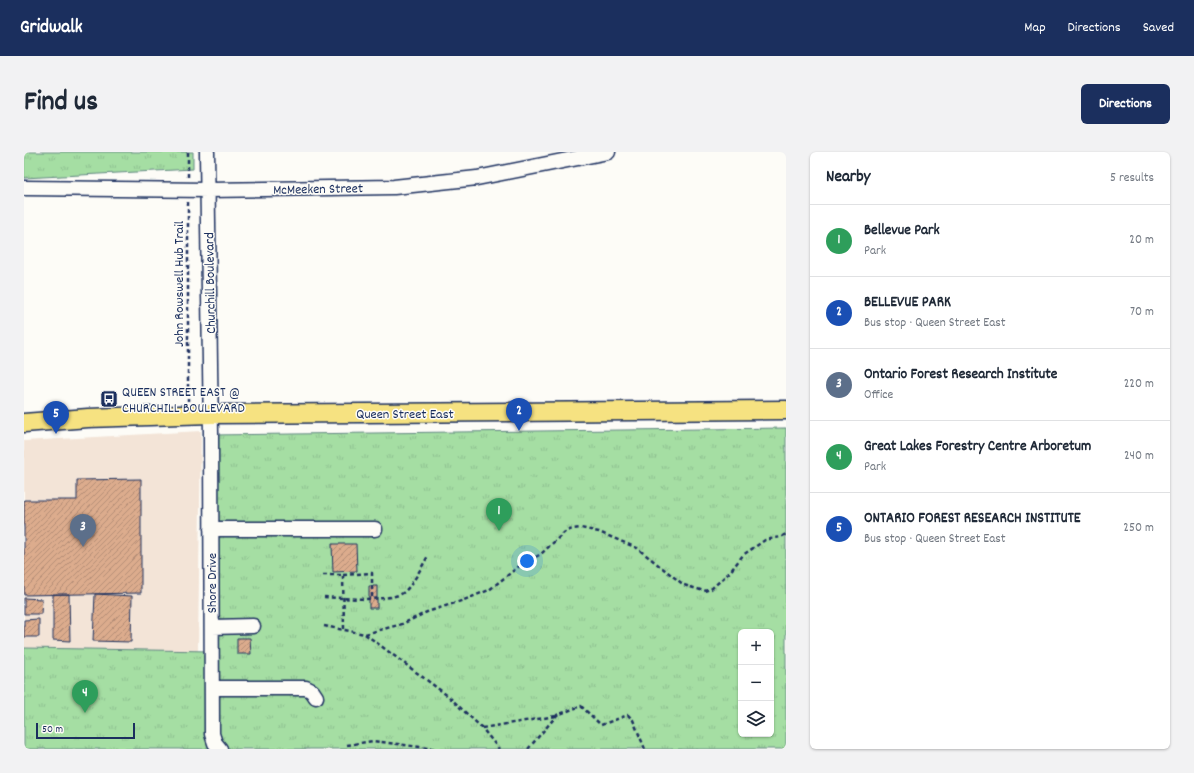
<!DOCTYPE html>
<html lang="en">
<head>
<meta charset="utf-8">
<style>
	body { margin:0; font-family:Dekko,sans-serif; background:#f2f2f3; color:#1f2937 }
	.controls { position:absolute; right:12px; bottom:12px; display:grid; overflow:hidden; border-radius:6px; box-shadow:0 1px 3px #0004 }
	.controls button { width:36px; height:36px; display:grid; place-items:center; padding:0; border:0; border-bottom:1px solid #e0e1e3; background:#fff; color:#1f2937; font:20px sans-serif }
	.scale { position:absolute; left:12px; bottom:10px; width:99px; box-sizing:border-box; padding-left:4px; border:2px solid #1b2f5e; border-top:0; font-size:11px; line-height:14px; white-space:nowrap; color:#1b2f5e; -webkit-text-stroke:3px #fdfcf7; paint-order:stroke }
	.you { position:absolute; left:503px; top:409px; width:14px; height:14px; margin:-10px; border:3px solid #fff; border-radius:50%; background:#1a73e8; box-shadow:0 0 0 6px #1a73e833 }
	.badge { display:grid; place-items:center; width:26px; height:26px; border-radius:50%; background:#1b2f5e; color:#fff; font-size:13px; font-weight:700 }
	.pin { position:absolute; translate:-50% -33px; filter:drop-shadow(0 1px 2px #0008) }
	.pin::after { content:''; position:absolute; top:21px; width:14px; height:12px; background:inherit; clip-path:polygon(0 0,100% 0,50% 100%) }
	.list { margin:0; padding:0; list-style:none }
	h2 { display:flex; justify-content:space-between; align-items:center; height:52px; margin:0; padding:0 16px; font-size:17px }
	h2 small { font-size:13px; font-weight:400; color:#747a83 }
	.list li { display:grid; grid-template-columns:26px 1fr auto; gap:12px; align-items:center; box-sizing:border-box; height:72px; padding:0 16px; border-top:1px solid #e0e1e3 }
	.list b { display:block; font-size:15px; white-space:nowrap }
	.list p { margin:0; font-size:13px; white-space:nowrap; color:#747a83 }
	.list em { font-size:13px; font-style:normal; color:#747a83 }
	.icon { flex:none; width:22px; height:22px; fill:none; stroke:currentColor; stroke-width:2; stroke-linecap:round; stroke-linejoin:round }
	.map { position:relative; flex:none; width:762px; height:597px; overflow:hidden; border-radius:6px }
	header { display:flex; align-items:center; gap:24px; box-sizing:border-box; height:56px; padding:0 20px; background:#1b2f5e; color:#fff }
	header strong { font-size:19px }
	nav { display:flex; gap:22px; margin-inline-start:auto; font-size:14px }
	.intro { display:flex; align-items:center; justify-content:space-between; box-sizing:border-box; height:96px; padding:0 24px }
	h1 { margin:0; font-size:28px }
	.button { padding:10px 18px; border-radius:6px; background:#1b2f5e; color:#fff; font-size:14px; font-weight:700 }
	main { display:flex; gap:24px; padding:0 24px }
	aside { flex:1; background:#fff; border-radius:6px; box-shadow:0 1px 3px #0004 }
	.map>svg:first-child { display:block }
</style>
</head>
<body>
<header>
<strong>Gridwalk</strong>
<nav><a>Map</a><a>Directions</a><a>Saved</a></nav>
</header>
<div class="intro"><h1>Find us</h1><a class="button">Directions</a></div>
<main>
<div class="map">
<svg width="762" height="597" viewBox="0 0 762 597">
	<defs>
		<pattern id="park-tufts" width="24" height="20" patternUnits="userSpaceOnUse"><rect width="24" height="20" fill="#a5dea3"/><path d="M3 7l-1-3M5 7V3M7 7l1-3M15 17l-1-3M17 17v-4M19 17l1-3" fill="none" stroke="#8dbf8f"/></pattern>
		<pattern id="building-hatch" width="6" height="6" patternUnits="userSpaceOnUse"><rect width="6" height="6" fill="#dcac8d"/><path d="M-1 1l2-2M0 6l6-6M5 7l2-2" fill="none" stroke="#b28c76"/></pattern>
	</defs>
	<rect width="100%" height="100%" fill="#fdfcf7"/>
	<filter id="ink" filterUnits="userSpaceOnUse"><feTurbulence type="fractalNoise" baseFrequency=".025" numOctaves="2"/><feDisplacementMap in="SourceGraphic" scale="8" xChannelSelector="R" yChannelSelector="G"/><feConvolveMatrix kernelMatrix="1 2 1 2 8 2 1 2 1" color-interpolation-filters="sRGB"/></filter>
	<g filter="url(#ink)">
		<!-- built -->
		<path fill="#f3e4d7" d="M 177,279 L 174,499 L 0,496 L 0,289 Z"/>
		<!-- park -->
		<path fill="url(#park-tufts)" stroke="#608680" fill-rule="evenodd" d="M 0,0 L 169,0 L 169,17 L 0,26 Z
			M 762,276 L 762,597 L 0,597 L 0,496 L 187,499 L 187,283 ZM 717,480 L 747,480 L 747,582 L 717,582 Z"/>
		<!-- building -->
		<path fill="url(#building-hatch)" stroke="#1b2f5e" d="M 117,327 L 117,441 L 0,443 L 0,348 L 53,348 L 53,328 Z
			M 308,392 L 332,392 L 333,419 L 309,420 Z
			M 345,434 L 353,434 L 353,456 L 345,456 Z
			M 29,442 L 45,442 L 46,489 L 29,488 Z
			M 71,442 L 108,444 L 107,490 L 69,489 Z
			M 0,446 L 18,447 L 17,462 L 0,462 Z
			M 15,467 L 15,485 L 0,485 L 0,468 Z
			M 213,486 L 226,486 L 227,502 L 213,502 Z"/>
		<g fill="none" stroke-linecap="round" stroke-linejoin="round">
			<defs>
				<path id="minor" d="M 183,0 L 187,283 L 188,582 L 191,591 L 196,597
					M 0,36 L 184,38 L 370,35 L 453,26 L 584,0
					M 187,377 L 351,377
					M 188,475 L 229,474
					M 188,536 L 282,536 L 288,539 L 292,545"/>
				<path id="major" d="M 0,271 L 64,266 L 187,262 L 762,258"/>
			</defs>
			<!-- minor casing -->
			<use href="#minor" stroke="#1b2f5e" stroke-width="17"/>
			<!-- major casing -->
			<use href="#major" stroke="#1b2f5e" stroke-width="21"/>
			<!-- path -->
			<path stroke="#1b2f5e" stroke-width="2.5" stroke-dasharray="4 3" stroke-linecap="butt" d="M 164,25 L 164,0
				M 164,50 L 164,249
				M 299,423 L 319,423 L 320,477
				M 319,423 L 348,421 L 348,446
				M 300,445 C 319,446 359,450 377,442 C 387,437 398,414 404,404
				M 300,474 L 341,482 L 378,472 L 403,460 L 440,448 L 465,438 L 494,415 L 517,402 L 542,379 L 549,377 L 557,376 L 575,380 L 613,396 L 660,433 L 680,439 L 687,437 L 706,420 L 719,403 L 741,388 L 757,385 L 762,382
				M 341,482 L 424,544 L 458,576 L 475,597
				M 458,576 L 532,564
				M 323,593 L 349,589 L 412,597
				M 504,597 L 533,563 L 557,554 L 577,573 L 604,563 L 609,568 L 621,597"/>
			<!-- minor -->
			<use href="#minor" stroke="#fdfcf7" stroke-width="14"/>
			<!-- major -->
			<use href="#major" stroke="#f6e281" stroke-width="18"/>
		</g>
	</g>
	<!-- icons -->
	<defs>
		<symbol id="bus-square" viewBox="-11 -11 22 22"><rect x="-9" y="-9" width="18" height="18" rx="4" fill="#1b2f5e" stroke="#fdfcf7"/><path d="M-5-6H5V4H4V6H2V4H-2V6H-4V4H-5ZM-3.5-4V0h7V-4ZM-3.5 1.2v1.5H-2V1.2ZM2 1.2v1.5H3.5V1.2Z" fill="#fff"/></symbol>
	</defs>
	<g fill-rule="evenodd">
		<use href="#bus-square" x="75" y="237" width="20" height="20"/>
	</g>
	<g text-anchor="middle" stroke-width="3" stroke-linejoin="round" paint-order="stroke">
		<!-- street labels -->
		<g font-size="14" fill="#1b2f5e" stroke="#fdfcf7">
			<text transform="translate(294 36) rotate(-1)" y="5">McMeeken Street</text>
			<text transform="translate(185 131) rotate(-91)" y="5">Churchill Boulevard</text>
			<text transform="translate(154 132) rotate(-90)" y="5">John Rowswell Hub Trail</text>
			<text x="381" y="266">Queen Street East</text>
			<text transform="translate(187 431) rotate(-90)" y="5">Shore Drive</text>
		</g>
		<!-- poi labels -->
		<g font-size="14" fill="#1b2f5e" stroke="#fdfcf7" text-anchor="start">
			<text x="98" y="244">QUEEN STREET EAST @<tspan x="98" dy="16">CHURCHILL BOULEVARD</tspan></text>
		</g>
	</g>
</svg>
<div class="controls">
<button>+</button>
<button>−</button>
<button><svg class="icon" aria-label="layers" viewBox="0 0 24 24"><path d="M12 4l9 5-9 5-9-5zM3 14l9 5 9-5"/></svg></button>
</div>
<div class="scale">50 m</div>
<div class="you"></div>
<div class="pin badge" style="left:475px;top:379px;background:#2e9e5b">1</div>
<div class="pin badge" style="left:495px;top:279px;background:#1a4fb4">2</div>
<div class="pin badge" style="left:59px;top:395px;background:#5c6f8a">3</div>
<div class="pin badge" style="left:61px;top:561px;background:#2e9e5b">4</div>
<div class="pin badge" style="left:32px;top:282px;background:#1a4fb4">5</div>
</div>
<aside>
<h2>Nearby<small>5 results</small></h2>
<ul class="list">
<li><span class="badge" style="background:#2e9e5b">1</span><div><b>Bellevue Park</b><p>Park</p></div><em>20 m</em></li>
<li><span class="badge" style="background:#1a4fb4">2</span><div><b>BELLEVUE PARK</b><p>Bus stop · Queen Street East</p></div><em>70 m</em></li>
<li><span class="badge" style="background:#5c6f8a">3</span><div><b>Ontario Forest Research Institute</b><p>Office</p></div><em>220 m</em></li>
<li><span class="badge" style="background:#2e9e5b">4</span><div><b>Great Lakes Forestry Centre Arboretum</b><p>Park</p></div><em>240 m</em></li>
<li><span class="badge" style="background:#1a4fb4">5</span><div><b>ONTARIO FOREST RESEARCH INSTITUTE</b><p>Bus stop · Queen Street East</p></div><em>250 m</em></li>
</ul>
</aside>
</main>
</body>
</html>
